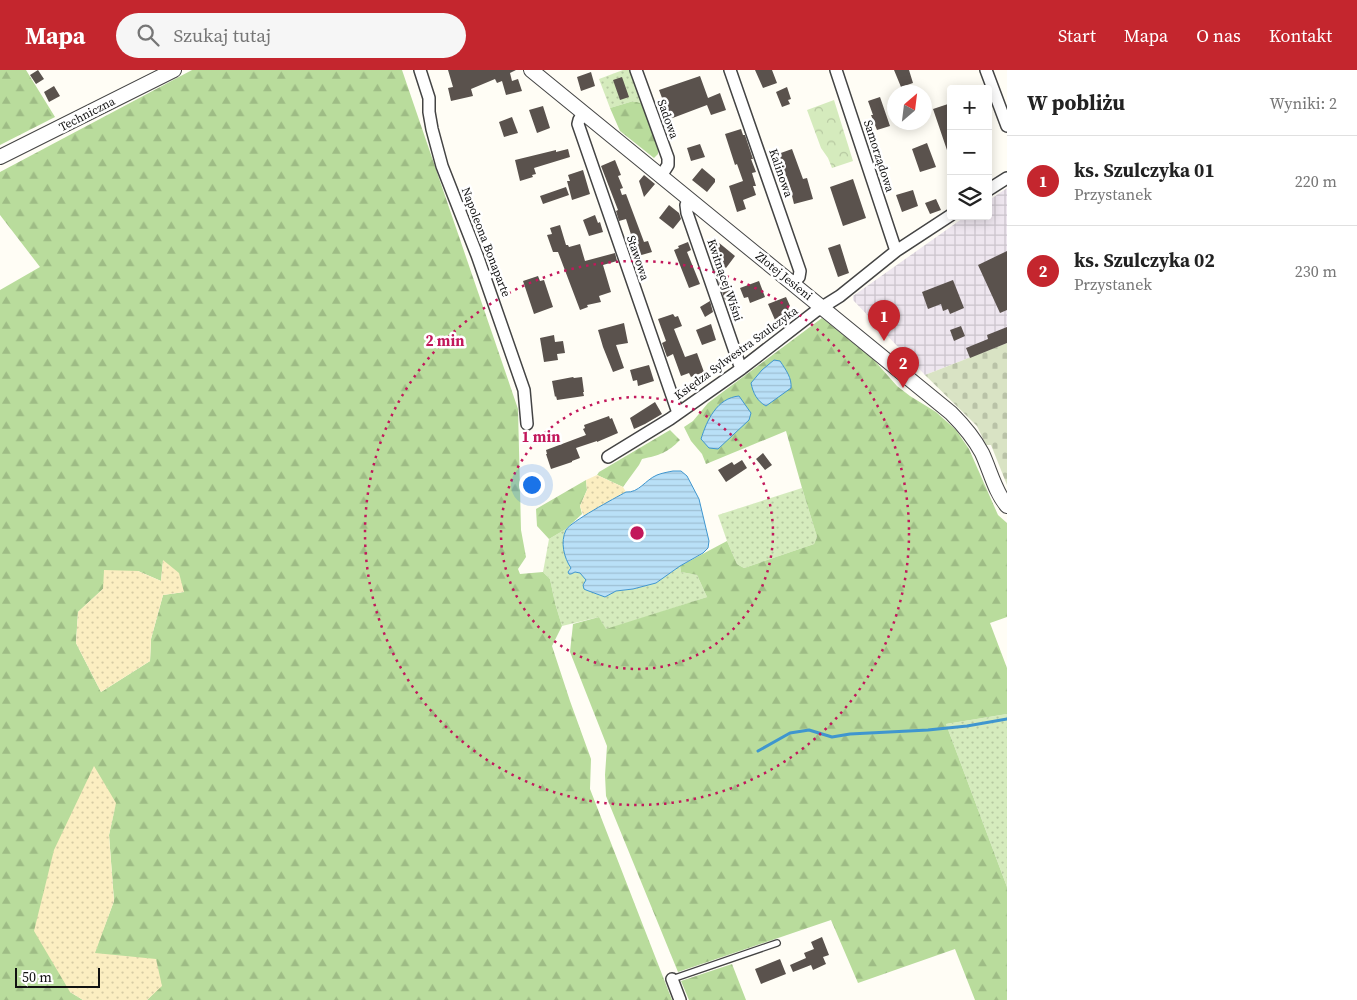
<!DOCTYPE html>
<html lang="pl">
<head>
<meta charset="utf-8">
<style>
	body { margin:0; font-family:"Source Serif 4",serif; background:#f6f6f6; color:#222 }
	.controls { position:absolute; right:15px; top:15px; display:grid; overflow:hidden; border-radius:5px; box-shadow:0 2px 12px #0003 }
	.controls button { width:45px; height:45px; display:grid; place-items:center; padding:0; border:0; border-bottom:1px solid #e0e0e0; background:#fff; color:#222; font:25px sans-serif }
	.compass { position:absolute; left:887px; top:15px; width:45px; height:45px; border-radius:50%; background:#fff; box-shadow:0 2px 12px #0003; rotate:28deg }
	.scale { position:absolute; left:15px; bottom:12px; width:85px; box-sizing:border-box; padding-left:5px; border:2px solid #111; border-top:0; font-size:14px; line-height:18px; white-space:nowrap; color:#111; -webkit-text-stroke:4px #fff; paint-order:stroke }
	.you { position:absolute; left:531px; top:414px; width:18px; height:18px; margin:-12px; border:4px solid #fff; border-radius:50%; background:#1a73e8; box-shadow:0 0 0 8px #1a73e833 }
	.badge { display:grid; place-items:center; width:32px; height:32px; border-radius:50%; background:#c4262e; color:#fff; font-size:16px; font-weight:700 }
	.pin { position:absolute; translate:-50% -41px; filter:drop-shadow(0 1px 2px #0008) }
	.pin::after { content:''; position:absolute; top:26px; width:18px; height:15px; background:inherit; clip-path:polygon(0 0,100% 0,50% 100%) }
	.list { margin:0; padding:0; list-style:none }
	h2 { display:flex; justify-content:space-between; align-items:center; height:65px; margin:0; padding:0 20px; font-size:21px }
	h2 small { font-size:16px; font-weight:400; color:#767676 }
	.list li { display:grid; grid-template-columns:32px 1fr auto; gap:15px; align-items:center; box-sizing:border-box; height:90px; padding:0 20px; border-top:1px solid #e0e0e0 }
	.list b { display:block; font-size:19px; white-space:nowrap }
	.list p { margin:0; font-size:16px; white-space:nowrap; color:#767676 }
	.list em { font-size:16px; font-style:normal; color:#767676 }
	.icon { flex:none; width:28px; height:28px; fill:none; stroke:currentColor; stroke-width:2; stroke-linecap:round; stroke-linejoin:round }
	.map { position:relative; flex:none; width:1007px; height:930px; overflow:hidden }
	header { display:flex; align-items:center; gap:30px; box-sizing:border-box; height:70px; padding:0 25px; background:#c4262e; color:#fff }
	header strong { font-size:24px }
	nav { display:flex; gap:28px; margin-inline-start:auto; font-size:18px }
	.search { width:350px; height:45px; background:#f6f6f6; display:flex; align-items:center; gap:12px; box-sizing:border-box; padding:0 18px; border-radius:28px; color:#767676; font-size:19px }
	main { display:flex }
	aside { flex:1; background:#fff }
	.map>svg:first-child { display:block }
</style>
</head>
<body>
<header>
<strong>Mapa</strong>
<div class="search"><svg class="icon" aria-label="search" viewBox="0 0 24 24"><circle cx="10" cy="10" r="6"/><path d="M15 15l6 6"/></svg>Szukaj tutaj</div>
<nav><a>Start</a><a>Mapa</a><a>O nas</a><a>Kontakt</a></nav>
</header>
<main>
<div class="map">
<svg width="1007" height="930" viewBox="0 0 1007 930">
	<defs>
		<pattern id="industrial-grid" width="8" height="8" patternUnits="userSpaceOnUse" patternTransform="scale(1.25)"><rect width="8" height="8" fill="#eee6ef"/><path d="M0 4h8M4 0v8" fill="none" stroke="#cbc4cc"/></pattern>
		<pattern id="grass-dots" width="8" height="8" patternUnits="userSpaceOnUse" patternTransform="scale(1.25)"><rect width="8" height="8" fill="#d5ebbd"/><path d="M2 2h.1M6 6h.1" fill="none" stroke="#b6c8a1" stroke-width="1.8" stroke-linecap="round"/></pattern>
		<pattern id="forest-firs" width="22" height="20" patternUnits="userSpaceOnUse" patternTransform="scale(1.25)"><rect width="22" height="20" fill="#b9dc9c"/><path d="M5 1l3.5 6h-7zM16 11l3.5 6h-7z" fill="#9ebc85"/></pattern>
		<pattern id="sand-dots" width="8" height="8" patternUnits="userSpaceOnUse" patternTransform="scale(1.25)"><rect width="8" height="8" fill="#fbeec1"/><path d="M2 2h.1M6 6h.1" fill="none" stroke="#d6cba5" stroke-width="1.8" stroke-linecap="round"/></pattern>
		<pattern id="cemetery-stones" width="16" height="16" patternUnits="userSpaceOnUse" patternTransform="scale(1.25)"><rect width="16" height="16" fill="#d9e3c4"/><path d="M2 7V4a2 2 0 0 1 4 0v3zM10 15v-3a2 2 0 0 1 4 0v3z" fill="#b9c2a7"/></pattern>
		<pattern id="park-crowns" width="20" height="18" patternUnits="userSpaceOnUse" patternTransform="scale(1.25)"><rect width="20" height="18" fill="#d5ebbd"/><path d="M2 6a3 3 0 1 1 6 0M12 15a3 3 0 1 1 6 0" fill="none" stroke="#b6c8a1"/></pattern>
		<pattern id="water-rules" width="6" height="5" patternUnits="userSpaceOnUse" patternTransform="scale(1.25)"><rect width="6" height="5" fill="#b9e0f7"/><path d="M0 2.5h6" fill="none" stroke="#9ebfd3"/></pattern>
	</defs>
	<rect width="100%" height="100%" fill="#fffdf5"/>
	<!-- industrial -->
	<path fill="url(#industrial-grid)" d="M 1007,118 L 1007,273 L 925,305 L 853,230 L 853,226 L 966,146 L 988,146 L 988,131 Z"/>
	<!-- grass -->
	<path fill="url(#grass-dots)" d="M 623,0 L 632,0 L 644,35 L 630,32 L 610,38 L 599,9 Z
		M 802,418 L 817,467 L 814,474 L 744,498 L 737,494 L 727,471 L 718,445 Z
		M 566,459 C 562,476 564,482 571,498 L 568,502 L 569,504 L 571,504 L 575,502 L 580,503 L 605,527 L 616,521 L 633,519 L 656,513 L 680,496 L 681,502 L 697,505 L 707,527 L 606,560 L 599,547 L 562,556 L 555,533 L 550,509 L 543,502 L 549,469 Z
		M 1007,644 L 1007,817 L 946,654 Z"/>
	<!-- forest -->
	<path fill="url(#forest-firs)" fill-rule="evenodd" d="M 0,0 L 26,0 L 55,47 L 0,75 Z
		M 192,0 L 402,0 L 518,339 L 521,460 L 526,487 L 518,499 L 520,504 L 543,502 L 550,509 L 555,533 L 562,556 L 552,576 L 570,631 L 591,689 L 590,719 L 672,930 L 147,930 L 162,915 L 94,884 L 114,831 L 109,765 L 116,733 L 70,922 L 83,930 L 0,930 L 0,220 L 40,197 L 0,145 L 0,102 ZM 163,491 L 184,522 L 163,525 L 151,569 L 150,591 L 101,622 L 76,573 L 78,542 L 103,519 L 138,501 L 161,511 Z
		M 630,32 L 637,32 L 644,35 L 658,78 L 658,84 L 654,88 L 620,61 L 610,38 Z
		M 822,248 L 874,290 L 897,316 L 910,326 L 936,342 L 956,360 L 969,379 L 998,445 L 1007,453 L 1007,547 L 990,553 L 1007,598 L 1007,644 L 946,654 L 1007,817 L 1007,930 L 975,930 L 955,879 L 858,913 L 831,850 L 678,902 L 606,726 L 605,705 L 607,676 L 570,582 L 573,554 L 599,547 L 606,559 L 707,527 L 697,505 L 681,502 L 680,496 L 727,471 L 737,494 L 744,498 L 814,474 L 817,467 L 802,418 L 786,361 L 706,394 L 702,384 L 691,371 L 684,357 L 693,351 L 708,333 Z
		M 670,360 L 680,370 C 667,383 660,385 642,389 L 639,395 L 623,417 L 597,405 L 599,402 Z
		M 586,410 L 587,420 L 580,436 L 582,444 L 566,459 L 549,469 L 537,456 L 536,439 Z
		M 732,894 L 746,930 L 689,930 L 681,911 Z"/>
	<!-- sand -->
	<path fill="url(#sand-dots)" d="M 597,405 L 623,417 L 626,422 L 584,447 L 580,436 L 587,420 L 586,410 Z
		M 163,490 L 179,503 L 184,522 L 163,525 L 151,569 L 150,591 L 101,622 L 76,573 L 78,542 L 103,519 L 104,500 L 138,501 L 161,511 Z
		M 94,696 L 116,733 L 109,765 L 114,831 L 95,883 L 156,889 L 162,916 L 147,930 L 83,930 L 70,922 L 34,861 L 54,780 Z"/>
	<!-- cemetery -->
	<path fill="url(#cemetery-stones)" d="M 1007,273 L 1007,415 L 991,375 L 986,375 L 977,356 L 925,305 Z"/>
	<!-- park -->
	<path fill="url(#park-crowns)" d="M 834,30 L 853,91 L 832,98 L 828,88 L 821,78 L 807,40 Z"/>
	<!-- water -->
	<path fill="url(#water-rules)" stroke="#3f96cf" d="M 774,290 L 780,291 C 786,300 792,308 791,318 L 766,336 C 757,331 753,323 751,313 L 762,300 Z
		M 739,326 L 751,343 L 749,350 L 718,379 L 709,378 L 701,369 C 707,350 717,328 739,326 Z
		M 673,401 L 681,401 L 687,406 L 699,429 L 709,471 L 708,478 L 703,483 L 680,496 L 656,513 L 633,519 L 616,521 L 605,527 L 586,520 L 584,519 L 583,515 L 586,510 L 580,503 L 575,502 L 571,504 L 569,504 L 568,502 L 571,498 C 564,488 560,472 566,460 C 570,452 615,428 626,422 C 639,423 645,410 657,405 C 662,403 668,402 673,401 Z"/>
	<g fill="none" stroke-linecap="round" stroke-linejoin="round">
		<!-- stream -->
		<path stroke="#3f96cf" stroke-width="3" d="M 758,681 L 790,663 L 809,660 L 832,667 L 850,664 L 928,660 L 967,656 L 1007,649"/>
	</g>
	<!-- building -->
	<path fill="#5a524d" d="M 38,0 L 44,9 L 36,14 L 30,5 Z
		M 448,0 L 516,0 L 510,3 L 512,11 L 518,9 L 522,21 L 506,25 L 502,11 L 497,13 L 495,9 L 471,19 L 473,26 L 451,31 L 448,18 L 453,17 Z
		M 755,0 L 772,0 L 777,13 L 763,18 Z
		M 894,0 L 909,0 L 913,13 L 901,17 Z
		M 591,2 L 595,16 L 581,21 L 577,7 Z
		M 700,6 L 708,28 L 720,23 L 726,40 L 711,45 L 707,35 L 670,49 L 659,20 Z
		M 622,7 L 629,27 L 620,30 L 613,10 Z
		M 54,16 L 60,26 L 49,32 L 44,22 Z
		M 787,17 L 791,29 L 788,30 L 790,34 L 782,37 L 776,22 Z
		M 880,27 L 890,56 L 877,60 L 871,45 L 873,45 L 868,31 Z
		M 951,33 L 951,86 L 949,86 L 933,39 Z
		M 543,36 L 550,58 L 537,63 L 529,40 Z
		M 512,47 L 518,63 L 504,67 L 499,52 Z
		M 741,59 L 743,65 L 745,65 L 753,89 L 751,89 L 756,102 L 752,103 L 756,116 L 753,116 L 756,125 L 743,130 L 746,139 L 737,142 L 729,116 L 743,111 L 737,94 L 735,95 L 725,64 Z
		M 927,73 L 936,97 L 920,102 L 912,79 Z
		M 700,74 L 705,87 L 691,91 L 687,78 Z
		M 568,79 L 570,87 L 534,98 L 536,104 L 532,105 L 533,107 L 520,111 L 515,90 L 556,80 L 556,82 Z
		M 792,79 L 803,109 L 807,108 L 813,129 L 794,134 L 789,114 L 778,84 Z
		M 615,90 L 621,105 L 618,106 L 623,118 L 620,119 L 622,125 L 626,124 L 644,172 L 648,171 L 652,182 L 638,186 L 626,149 L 619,151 L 616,141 L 618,140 L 601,96 Z
		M 702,98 L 715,109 L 715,112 L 707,122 L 692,110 Z
		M 583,100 L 590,124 L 572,130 L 567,111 L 570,111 L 568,105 Z
		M 644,105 L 655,114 L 644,127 L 639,111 Z
		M 853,109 L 866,148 L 843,156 L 830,117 Z
		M 566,117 L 569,125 L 543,134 L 540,126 Z
		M 913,120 L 918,136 L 902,142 L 896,125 Z
		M 936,129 L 941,140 L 930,144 L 925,133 Z
		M 669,135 L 679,143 L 681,149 L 673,159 L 659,148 Z
		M 595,145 L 598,153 L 600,152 L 603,162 L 589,166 L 583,150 Z
		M 560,155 L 566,175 L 568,175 L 569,177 L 580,174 L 585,191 L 615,183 L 617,191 L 603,195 L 611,222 L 599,226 L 601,232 L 587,235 L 588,237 L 580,240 L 558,182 L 553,182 L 547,165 L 552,164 L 550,158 Z
		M 688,172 L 691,180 L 687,182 L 700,214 L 689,218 L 674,180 L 679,178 L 678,176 Z
		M 718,172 L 735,186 L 726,198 L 709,183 Z
		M 840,174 L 849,203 L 838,207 L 828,178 Z
		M 1007,181 L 1007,240 L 1000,243 L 978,195 Z
		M 720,197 L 728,217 L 730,216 L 735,224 L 725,230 L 714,199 Z
		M 538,206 L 540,211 L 544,210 L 553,237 L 534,244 L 523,211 Z
		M 953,210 L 964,238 L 950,244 L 948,239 L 943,241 L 941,234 L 928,239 L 922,222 Z
		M 759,211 L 765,227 L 750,233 L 748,227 L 744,228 L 740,218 Z
		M 786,227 L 790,236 L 788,237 L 790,244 L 775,250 L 768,234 Z
		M 710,231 L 713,242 L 705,247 L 700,237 Z
		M 673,244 L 675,247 L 678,246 L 682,256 L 674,259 L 685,287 L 697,283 L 704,302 L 691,307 L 689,303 L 681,306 L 673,284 L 667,287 L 662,273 L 666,271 L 658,249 Z
		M 624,253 L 628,273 L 616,275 L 624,298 L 613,302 L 603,277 L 598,260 Z
		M 711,254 L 716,270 L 702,275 L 696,260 Z
		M 961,256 L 965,266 L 954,271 L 950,260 Z
		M 1007,257 L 1007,273 L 970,288 L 966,278 L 988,269 L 987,265 Z
		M 554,265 L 555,272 L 563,271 L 565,283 L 557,284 L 558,290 L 544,292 L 540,268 Z
		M 649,295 L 654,311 L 638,316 L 637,310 L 633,311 L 630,300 Z
		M 573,307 L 574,308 L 582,307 L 584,322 L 583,322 L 584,326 L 557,330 L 556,326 L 555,327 L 552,311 Z
		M 655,332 L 662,344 L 645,354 L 634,359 L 630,348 Z
		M 609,346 L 610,349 L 612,348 L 618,363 L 597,372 L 597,371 L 576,378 L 580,388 L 572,391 L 572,392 L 551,399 L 546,384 L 547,384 L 546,380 L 586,365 L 583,359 L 585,358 L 584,355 Z
		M 763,383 L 772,395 L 765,400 L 756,389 Z
		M 742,390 L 747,398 L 726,412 L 718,400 L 732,392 L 734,395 Z
		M 822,867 L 829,885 L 823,887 L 826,894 L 813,900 L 811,895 L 793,902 L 790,895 L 806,888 L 804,883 L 814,879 L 811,872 Z
		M 780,889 L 786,904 L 761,914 L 755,899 Z"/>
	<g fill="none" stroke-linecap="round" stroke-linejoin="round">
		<defs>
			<path id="service" d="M 672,909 L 777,873"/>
			<path id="minor" d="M 420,0 L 429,28 L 429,42 L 432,59 L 442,96 L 477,185 L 524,320 L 527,354
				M 636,0 L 668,88 L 668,95 L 661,106
				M 730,0 L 800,201 L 799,207 L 793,214
				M 836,0 L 896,181
				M 986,0 L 1007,56
				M 583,43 L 579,50 L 578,54 L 678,343
				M 988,120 L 1007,108
				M 690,130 L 686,135 L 687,143 L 741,299
				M 608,387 L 670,349 L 741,299 L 816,241 L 840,226 L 896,181 L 951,145
				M 672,909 L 680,930"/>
			<path id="tertiary" d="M 531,0 L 951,343 C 963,355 974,368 982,383 C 990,400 995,422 1007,436
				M 0,87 L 174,0"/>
		</defs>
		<!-- service casing -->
		<use href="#service" stroke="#444" stroke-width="8"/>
		<!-- minor casing -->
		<use href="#minor" stroke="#444" stroke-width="14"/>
		<!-- tertiary casing -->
		<use href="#tertiary" stroke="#444" stroke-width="16"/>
		<!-- service -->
		<use href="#service" stroke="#fff" stroke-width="5.5"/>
		<!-- minor -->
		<use href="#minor" stroke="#fff" stroke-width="11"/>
		<!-- tertiary -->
		<use href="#tertiary" stroke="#fff" stroke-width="14"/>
	</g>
	<!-- distance rings -->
	<g fill="none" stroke="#c2185b" stroke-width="2.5" stroke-dasharray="2.5 5">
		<circle cx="637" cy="463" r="136"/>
		<circle cx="637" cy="463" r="272"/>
	</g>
	<g text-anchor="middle" stroke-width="5" stroke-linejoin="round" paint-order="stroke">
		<!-- street labels -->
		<g font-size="12" fill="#111" stroke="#fff">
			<text transform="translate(87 44) rotate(-27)" y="4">Techniczna</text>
			<text transform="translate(668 49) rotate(70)" y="4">Sadowa</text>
			<text transform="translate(879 86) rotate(72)" y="4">Samorządowa</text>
			<text transform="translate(781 103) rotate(71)" y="4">Kalinowa</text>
			<text transform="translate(486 172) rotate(69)" y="4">Napoleona Bonaparte</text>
			<text transform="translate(638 188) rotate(71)" y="4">Stawowa</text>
			<text transform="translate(784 206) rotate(39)" y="4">Złotej Jesieni</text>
			<text transform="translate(725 210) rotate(71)" y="4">Kwitnącej Wiśni</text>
			<text transform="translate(736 283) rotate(-36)" y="4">Księdza Sylwestra Szulczyka</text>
		</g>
	</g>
	<circle cx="637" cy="463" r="8" fill="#c2185b" stroke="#fff" stroke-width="2.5"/>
	<g font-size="15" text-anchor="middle" font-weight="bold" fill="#c2185b" stroke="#fff" stroke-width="5" stroke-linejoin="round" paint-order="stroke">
		<text x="445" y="276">2 min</text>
		<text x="541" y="372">1 min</text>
	</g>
</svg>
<div class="controls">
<button>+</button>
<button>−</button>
<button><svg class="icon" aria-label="layers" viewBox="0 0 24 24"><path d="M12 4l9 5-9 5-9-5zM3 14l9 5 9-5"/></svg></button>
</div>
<svg class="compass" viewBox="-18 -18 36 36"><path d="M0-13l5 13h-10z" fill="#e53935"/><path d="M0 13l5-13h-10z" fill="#767676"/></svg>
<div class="scale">50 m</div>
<div class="you"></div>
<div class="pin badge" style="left:884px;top:271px">1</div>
<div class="pin badge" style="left:903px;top:318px">2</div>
</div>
<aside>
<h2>W pobliżu<small>Wyniki: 2</small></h2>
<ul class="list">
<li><span class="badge">1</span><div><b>ks. Szulczyka 01</b><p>Przystanek</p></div><em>220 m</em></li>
<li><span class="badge">2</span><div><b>ks. Szulczyka 02</b><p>Przystanek</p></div><em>230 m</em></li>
</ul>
</aside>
</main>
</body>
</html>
